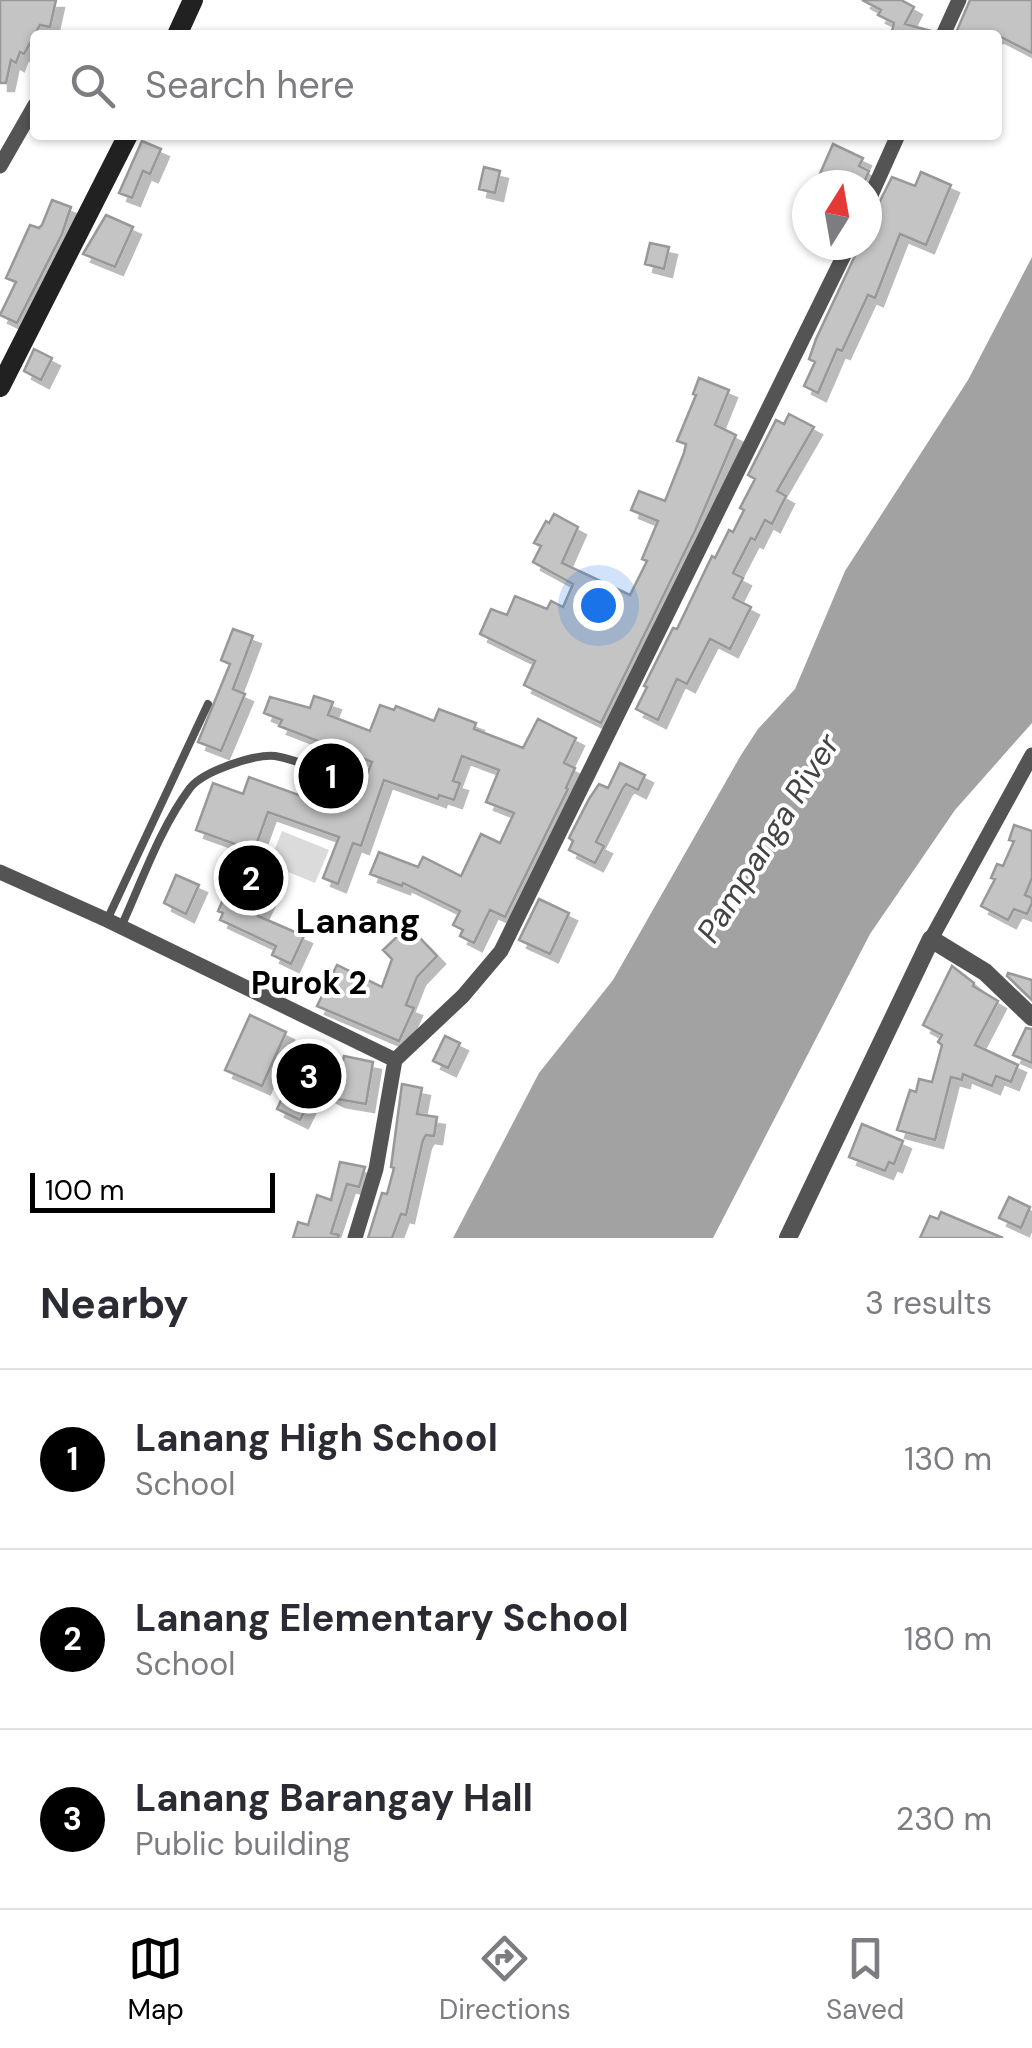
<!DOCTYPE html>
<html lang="en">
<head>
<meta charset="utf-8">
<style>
	body { margin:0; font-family:"DM Sans",sans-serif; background:#f7f7f7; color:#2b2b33 }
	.compass { position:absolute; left:792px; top:170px; width:90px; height:90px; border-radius:50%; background:#fff; box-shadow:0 2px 8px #0004; rotate:11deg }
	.scale { position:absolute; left:30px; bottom:25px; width:245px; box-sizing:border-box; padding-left:10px; border:5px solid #000; border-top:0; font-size:28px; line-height:35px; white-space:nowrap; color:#000; -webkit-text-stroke:8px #fff; paint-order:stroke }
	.you { position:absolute; left:598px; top:605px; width:35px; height:35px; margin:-25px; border:8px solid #fff; border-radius:50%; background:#1a73e8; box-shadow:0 0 0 15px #1a73e833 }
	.badge { display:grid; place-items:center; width:65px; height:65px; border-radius:50%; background:#000; color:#fff; font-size:32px; font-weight:700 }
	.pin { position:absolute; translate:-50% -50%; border:5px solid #fff; box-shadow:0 2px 10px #0006 }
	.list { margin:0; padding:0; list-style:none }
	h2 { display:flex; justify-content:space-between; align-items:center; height:130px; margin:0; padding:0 40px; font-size:42px }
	h2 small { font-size:32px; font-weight:400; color:#7c7c81 }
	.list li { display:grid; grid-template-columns:65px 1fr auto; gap:30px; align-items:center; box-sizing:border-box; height:180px; padding:0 40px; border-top:2px solid #e1e1e2 }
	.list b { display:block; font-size:38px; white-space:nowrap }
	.list p { margin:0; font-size:32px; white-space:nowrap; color:#7c7c81 }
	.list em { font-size:32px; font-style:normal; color:#7c7c81 }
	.icon { flex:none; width:55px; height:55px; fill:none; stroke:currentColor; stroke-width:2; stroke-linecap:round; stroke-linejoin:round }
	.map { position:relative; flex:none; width:1032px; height:1238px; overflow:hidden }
	.search { position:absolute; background:#fff; box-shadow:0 2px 8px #0004; left:30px; right:30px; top:30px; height:110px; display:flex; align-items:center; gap:25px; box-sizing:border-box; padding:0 35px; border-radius:10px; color:#7c7c81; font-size:38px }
	.sheet { height:670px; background:#fff }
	nav { display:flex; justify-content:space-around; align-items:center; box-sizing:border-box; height:140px; border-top:2px solid #e1e1e2; background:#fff; font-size:28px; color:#7c7c81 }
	nav a { display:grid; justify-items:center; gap:5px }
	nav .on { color:#000 }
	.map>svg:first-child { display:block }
</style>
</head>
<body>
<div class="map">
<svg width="1032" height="1238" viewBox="0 0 1032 1238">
	<defs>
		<filter id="shadow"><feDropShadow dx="8" dy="8" stdDeviation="0" flood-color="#0004"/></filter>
	</defs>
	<rect width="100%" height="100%" fill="#fff"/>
	<!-- green -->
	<path fill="#dbdbdb" d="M 282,831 L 329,850 L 315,883 L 269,864 Z"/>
	<!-- water -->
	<path fill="#a2a2a2" d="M 1032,257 L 1032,723 L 955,810 L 870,934 L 713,1238 L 453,1238 L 539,1073 L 613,980 L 741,755 L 758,729 L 795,689 L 845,571 L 968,380 Z"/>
	<!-- building -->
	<path fill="#c4c4c4" stroke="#989898" stroke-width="2.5" filter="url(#shadow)" d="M 0,0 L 56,0 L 50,27 L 40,25 L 24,54 L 20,52 L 16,63 L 11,60 L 6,83 L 0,83 Z
		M 862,0 L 901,0 L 914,7 L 905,24 L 931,31 L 930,35 L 891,35 L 894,23 L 878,15 L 881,10 Z
		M 970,0 L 1032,0 L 1032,53 L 997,35 L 955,35 Z
		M 142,141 L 161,149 L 150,174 L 143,171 L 132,198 L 119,193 Z
		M 833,144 L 863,158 L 859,166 L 869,171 L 863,185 L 815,185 Z
		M 484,167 L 500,171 L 495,193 L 479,189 Z
		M 921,172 L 951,185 L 926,245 L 900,234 L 875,298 L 868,295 L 842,351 L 837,349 L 818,393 L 804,386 L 815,362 L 809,359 L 816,339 L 860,245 L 867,245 L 867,227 L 892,177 L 915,186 Z
		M 52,200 L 71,207 L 62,234 L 17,323 L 0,315 L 16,282 L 6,278 L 30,225 L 39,228 L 42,225 Z
		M 106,215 L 133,227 L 115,267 L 83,254 Z
		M 650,243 L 669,247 L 664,269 L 645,264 Z
		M 34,349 L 52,358 L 41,380 L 24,371 Z
		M 699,378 L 729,390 L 715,425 L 736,435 L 695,531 L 601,723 L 524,685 L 535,661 L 480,634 L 491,609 L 507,615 L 515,596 L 547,609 L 551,601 L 563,607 L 573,584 L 533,562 L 541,546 L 534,543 L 546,521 L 549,523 L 554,514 L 578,527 L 562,563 L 630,595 L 647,561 L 642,559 L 658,521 L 631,510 L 639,491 L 665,501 L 684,453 L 686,444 L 677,441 L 696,395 L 693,394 Z
		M 789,414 L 814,427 L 777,491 L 786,496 L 772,524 L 765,520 L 755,540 L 751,538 L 733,573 L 743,578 L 733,598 L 751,607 L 730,649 L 710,639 L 687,684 L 677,679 L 658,720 L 636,709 L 647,687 L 644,686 L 673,628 L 677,629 L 712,556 L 715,558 L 729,530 L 733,532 L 744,510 L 740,508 L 755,479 L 748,475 L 776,420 L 784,424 Z
		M 233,629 L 253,636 L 233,689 L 245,694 L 221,751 L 198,742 L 230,664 L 221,660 Z
		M 314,696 L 333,702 L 328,715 L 370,731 L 380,705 L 394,710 L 396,706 L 434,721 L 439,709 L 476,723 L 474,729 L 523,748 L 538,719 L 576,738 L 564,763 L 575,768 L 566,788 L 568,789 L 505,917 L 490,910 L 474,943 L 460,936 L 463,930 L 453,925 L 460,911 L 403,883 L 402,886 L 370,874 L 379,852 L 418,867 L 423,857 L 461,876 L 481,834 L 500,843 L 514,813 L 486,802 L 499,770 L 462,756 L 453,781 L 460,783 L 454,800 L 439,795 L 438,799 L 384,780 L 361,846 L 353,843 L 338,884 L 323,878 L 339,837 L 268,812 L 254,851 L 196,830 L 213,783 L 243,794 L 249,777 L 315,801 L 319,790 L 355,804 L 372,762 L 279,726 L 282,720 L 264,713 L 270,697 L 310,708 Z
		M 620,763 L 645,775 L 638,790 L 626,784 L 623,788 L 596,842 L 604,846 L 595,863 L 569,850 L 573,841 L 569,838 L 589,799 L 599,784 L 608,788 Z
		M 1014,825 L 1032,831 L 1032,878 L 1025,895 L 1032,898 L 1032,903 L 1027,914 L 1014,909 L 1008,920 L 981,906 L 995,879 L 991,878 L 997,864 L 1003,866 L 1014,841 L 1009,840 Z
		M 235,873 L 271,889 L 258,916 L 304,936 L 291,964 L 272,955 L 276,946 L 220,920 L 223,913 L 218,911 Z
		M 176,875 L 199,885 L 186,914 L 164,903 Z
		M 539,899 L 569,913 L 550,954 L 519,940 Z
		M 404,930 L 416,942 L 420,938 L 437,956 L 417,977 L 406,1005 L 414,1008 L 399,1041 L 317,1006 L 337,965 L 382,987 L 392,959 L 383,950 Z
		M 952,966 L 974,983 L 973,986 L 998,1001 L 975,1045 L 1018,1065 L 1011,1082 L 996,1076 L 992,1086 L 963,1074 L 962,1080 L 951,1077 L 935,1140 L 897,1130 L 910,1090 L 916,1092 L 919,1079 L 932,1082 L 942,1045 L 938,1042 L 942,1035 L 923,1025 Z
		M 1008,973 L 1032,980 L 1032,1000 L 1007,976 Z
		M 250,1015 L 286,1032 L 262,1086 L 225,1070 Z
		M 1026,1028 L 1032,1029 L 1032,1063 L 1013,1055 Z
		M 445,1036 L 460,1043 L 448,1068 L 433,1061 Z
		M 304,1052 L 341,1070 L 344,1056 L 373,1062 L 366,1104 L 337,1099 L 316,1088 L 300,1120 L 277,1109 Z
		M 402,1084 L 422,1088 L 417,1114 L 437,1117 L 434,1136 L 426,1135 L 423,1140 L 406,1215 L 401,1214 L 392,1238 L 368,1238 L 382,1193 L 387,1194 L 394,1168 L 391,1167 Z
		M 862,1124 L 903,1141 L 894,1164 L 889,1162 L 885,1171 L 849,1157 Z
		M 340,1162 L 365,1167 L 359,1187 L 347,1184 L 331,1233 L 339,1235 L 338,1238 L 293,1238 L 298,1222 L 308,1225 L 317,1195 L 331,1200 Z
		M 1009,1197 L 1030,1207 L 1021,1228 L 999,1218 Z
		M 941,1212 L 1003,1238 L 920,1238 L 930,1216 L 938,1219 Z"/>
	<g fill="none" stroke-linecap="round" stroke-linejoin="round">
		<!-- service -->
		<path stroke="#545454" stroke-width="8" d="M 107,920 L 208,704
			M 121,927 C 142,881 160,828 190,788 C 203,771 255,754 275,756 C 299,760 325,773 348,782"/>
		<!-- minor -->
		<path stroke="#545454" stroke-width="15" d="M 943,35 L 959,0
			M 0,166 L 35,105
			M 867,204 L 898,135
			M 0,872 L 107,920 L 395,1060
			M 931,939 L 1032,755
			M 355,1238 L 376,1169 L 395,1060 L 463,996 L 501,951 L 849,245"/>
		<!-- tertiary -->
		<path stroke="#545454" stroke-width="18" d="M 788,1238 L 931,939 L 985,972 L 1032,1017"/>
		<!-- secondary -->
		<path stroke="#212121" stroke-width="20" d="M 177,35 L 193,0
			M 0,387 L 128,135"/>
	</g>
	<g text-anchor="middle" stroke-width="8" stroke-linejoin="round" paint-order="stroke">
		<!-- water labels -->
		<g font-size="32" font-style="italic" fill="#434343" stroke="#fff">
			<text transform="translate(768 838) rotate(-58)" y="11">Pampanga River</text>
		</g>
		<!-- neighbourhood labels -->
		<g font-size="32" font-weight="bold" fill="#000" stroke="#fff">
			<text x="309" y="994">Purok 2</text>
		</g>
		<!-- quarter labels -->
		<g font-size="35" font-weight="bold" fill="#000" stroke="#fff">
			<text x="358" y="933">Lanang</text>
		</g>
	</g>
</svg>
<svg class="compass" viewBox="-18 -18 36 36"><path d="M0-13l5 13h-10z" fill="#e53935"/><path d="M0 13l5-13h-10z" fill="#7c7c81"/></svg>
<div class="scale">100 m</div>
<div class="you"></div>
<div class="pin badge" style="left:331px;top:776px">1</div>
<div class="pin badge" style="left:251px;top:878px">2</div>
<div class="pin badge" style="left:309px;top:1076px">3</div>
<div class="search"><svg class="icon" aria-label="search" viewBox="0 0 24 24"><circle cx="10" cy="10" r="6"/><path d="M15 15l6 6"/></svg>Search here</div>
</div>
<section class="sheet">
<h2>Nearby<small>3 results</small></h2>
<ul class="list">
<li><span class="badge">1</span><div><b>Lanang High School</b><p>School</p></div><em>130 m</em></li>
<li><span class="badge">2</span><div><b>Lanang Elementary School</b><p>School</p></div><em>180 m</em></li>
<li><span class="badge">3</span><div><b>Lanang Barangay Hall</b><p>Public building</p></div><em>230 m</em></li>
</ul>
</section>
<nav>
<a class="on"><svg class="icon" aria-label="map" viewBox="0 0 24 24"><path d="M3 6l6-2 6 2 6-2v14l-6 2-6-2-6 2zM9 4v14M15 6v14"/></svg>Map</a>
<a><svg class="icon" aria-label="directions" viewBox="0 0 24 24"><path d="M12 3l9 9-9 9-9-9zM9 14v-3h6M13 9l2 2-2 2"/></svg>Directions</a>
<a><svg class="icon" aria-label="saved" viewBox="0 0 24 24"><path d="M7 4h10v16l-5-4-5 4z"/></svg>Saved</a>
</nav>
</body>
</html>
